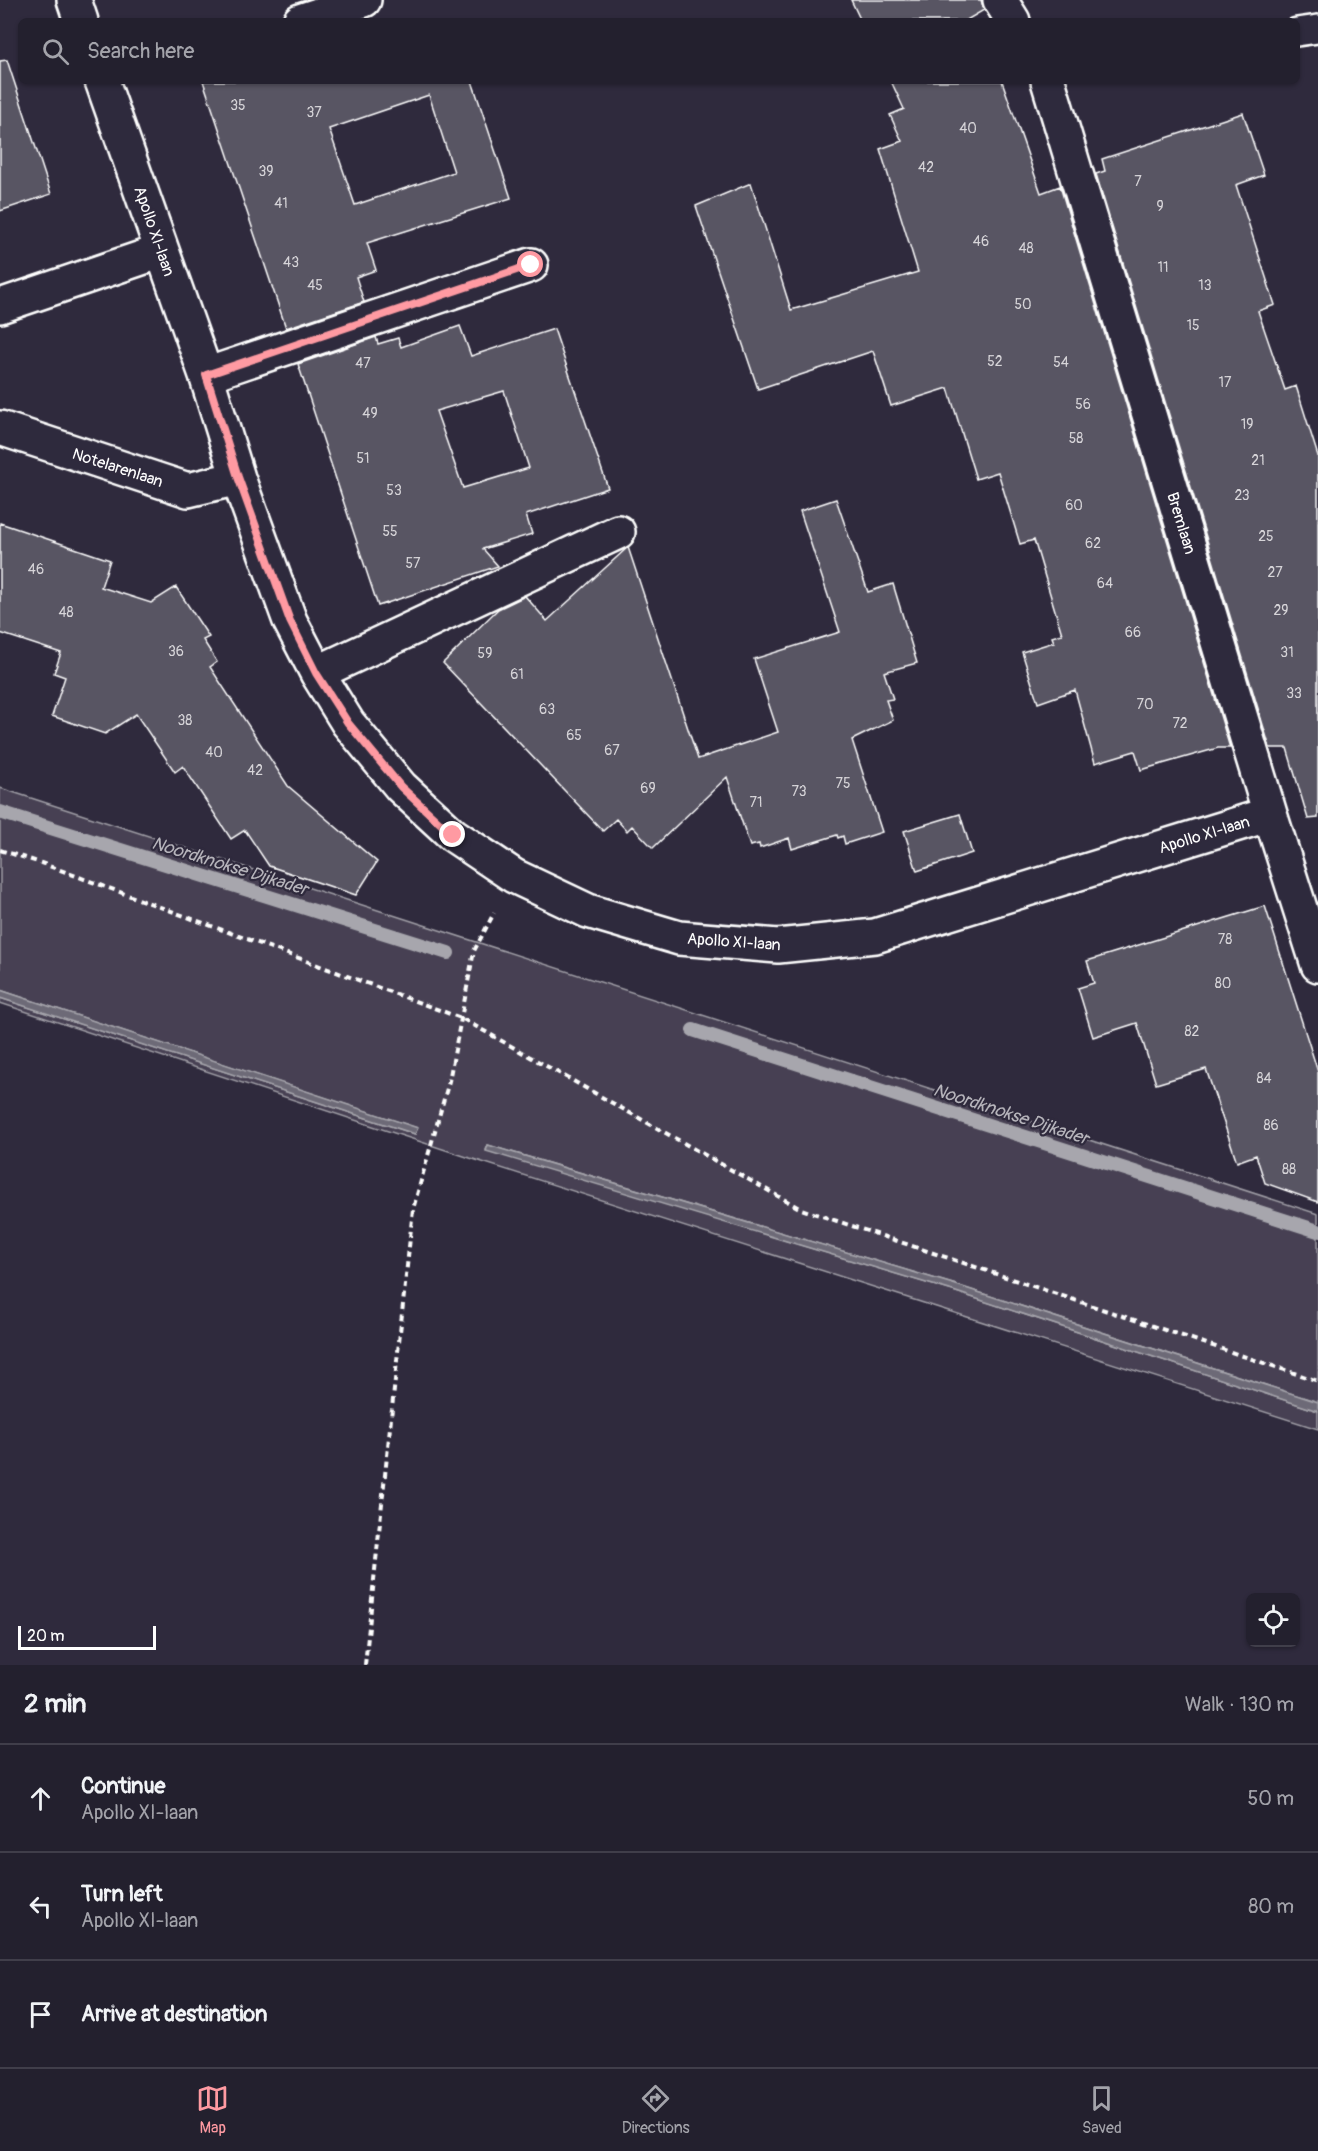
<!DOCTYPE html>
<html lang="en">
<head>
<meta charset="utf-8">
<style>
	body { margin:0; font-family:Pangolin,sans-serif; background:#2b2836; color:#f1f3f6 }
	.controls { position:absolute; right:18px; bottom:18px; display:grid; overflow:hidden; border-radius:9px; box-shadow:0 2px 4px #0004 }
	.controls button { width:54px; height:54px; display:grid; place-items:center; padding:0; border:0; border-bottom:2px solid #403e4a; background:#23202e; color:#f1f3f6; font:30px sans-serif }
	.scale { position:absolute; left:18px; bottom:15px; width:138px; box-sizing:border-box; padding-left:6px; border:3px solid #fff; border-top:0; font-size:16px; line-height:21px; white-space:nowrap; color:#fff; -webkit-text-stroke:4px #2f2a3d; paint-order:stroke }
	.stop { position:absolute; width:18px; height:18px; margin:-14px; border:4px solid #ff9aa2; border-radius:50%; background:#fff }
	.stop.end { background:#ff9aa2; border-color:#fff; box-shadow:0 2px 6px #0008 }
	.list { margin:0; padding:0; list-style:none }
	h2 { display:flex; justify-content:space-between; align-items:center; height:78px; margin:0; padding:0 24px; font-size:26px }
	h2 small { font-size:20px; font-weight:400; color:#a3a3aa }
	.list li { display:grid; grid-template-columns:39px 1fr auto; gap:18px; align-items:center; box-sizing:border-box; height:108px; padding:0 24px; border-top:2px solid #403e4a }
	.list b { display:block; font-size:22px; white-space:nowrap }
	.list p { margin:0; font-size:20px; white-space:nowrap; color:#a3a3aa }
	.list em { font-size:20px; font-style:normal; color:#a3a3aa }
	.icon { flex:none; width:33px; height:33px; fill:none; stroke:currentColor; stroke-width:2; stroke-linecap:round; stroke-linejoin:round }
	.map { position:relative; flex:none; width:1318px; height:1665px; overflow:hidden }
	.search { position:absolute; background:#23202e; box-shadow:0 2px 4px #0004; left:18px; right:18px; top:18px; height:66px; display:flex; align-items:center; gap:15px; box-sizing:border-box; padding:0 21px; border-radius:9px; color:#a3a3aa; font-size:22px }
	.sheet { height:402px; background:#23202e }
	nav { display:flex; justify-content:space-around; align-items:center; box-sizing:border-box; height:84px; border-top:2px solid #403e4a; background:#23202e; font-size:16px; color:#a3a3aa }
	nav a { display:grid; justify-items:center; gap:3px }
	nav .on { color:#ff9aa2 }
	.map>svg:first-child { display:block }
</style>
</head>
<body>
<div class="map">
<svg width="1318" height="1665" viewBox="0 0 1318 1665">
	<rect width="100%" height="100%" fill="#2f2a3d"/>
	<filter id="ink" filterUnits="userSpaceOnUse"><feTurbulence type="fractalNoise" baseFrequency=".0167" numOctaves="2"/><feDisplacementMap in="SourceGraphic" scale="12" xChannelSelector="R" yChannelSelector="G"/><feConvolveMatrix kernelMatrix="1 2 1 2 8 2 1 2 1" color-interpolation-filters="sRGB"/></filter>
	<g filter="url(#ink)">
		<!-- green -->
		<path fill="#464152" stroke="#a2a0a8" stroke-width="1.5" d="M 0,788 L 1318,1214 L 1318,1402 L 953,1284 L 488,1145 L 486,1150 L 953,1291 L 1318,1411 L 1318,1429 L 473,1159 L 0,1003 L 0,998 L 415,1134 L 417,1128 L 0,990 Z"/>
		<!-- water -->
		<path fill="#6d6a77" stroke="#a7a6ad" stroke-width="1.5" d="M 0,990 L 418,1128 L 415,1134 L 0,998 Z
			M 488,1145 L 953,1284 L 1318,1402 L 1318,1411 L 953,1291 L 486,1151 Z"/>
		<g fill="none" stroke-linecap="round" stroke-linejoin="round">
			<!-- stream -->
			<path stroke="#a7a6ad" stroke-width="14" d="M 0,812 L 448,953
				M 693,1030 L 1318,1231"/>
		</g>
		<!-- building -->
		<path fill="#595564" stroke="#fff" stroke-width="1.5" fill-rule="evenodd" d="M 851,0 L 981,0 L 984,10 L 965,21 L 861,21 Z
			M 7,60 L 51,194 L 0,211 L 0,61 Z
			M 203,81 L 472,81 L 511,198 L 367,243 L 376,270 L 356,277 L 364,302 L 286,328 ZM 429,95 L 454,172 L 355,205 L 329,129 Z
			M 891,81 L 1002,81 L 1041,193 L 1060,186 L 1230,748 L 1218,748 L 1141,770 L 1135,751 L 1095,763 L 1075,690 L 1038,703 L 1022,652 L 1054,642 L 1052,637 L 1062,634 L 1034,540 L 1020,544 L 998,472 L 976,479 L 948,388 L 891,406 L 873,351 L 758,389 L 696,206 L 751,183 L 791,310 L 918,272 L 880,149 L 902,141 L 890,115 L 904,109 Z
			M 1243,113 L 1264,175 L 1236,185 L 1275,305 L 1258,311 L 1285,390 L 1296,386 L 1318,456 L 1318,818 L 1308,819 L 1287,748 L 1270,748 L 1096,174 L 1105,171 L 1102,159 Z
			M 460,326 L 471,356 L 554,329 L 608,488 L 526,515 L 532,534 L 483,549 L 498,566 L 378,606 L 298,364 L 376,337 L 378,344 L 398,338 L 401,347 ZM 504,391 L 529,468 L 463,488 L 436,411 Z
			M 836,499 L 868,592 L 893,584 L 917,663 L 884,672 L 893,699 L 886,700 L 893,720 L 852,740 L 882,832 L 845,844 L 843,836 L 838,838 L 837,835 L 792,849 L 789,838 L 760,848 L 759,844 L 750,846 L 727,777 L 653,848 L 632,826 L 627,831 L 616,819 L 603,831 L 443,663 L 498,609 L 525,596 L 547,621 L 628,547 L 698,759 L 778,732 L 754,659 L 840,632 L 800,511 Z
			M 0,523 L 110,560 L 101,587 L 151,603 L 176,587 L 209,637 L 203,640 L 217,662 L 210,667 L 288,786 L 377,862 L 356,895 L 269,866 L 245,830 L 231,839 L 183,766 L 175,772 L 136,714 L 105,734 L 52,716 L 65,677 L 54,673 L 61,653 L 0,633 Z
			M 960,814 L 972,853 L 917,871 L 904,831 Z
			M 1265,906 L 1318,1072 L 1318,1202 L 1265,1183 L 1256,1155 L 1237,1162 L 1206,1069 L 1156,1084 L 1137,1023 L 1093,1037 L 1078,988 L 1094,983 L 1087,961 Z"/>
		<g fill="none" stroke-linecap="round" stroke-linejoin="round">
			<defs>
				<path id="lane" d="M 1297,32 L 1318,29"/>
				<path id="street" d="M 74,0 L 81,21
					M 1000,0 L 1013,21
					M 300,21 L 364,0
					M 102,81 L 206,375 L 238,478 L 290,621 L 317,673 L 348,723 L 401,787 L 453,835 L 514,876 L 588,911 L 679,938 L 778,946 L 875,936 L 1270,814
					M 1048,81 L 1270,814 L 1318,965
					M 0,306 L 162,251
					M 206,375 L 531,265
					M 0,428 L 188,490 L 238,478
					M 317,673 L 618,532"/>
			</defs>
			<!-- lane casing -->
			<use href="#lane" stroke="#fff" stroke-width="32"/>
			<!-- street casing -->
			<use href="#street" stroke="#fff" stroke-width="38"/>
			<!-- path -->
			<path stroke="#fff" stroke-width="4" stroke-dasharray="6 4.5" stroke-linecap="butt" d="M 0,850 L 41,863 L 461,1018 L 801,1209 L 1318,1381
				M 365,1665 L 413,1209 L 449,1081 L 474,951 L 494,913"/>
			<!-- lane -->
			<use href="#lane" stroke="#2f2a3d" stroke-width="27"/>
			<!-- street -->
			<use href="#street" stroke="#2f2a3d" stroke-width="33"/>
		</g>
	</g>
	<g fill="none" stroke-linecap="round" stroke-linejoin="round" filter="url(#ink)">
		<!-- route -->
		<path stroke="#ff9aa2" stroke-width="8" d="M 453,835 L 401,787 L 348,723 L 316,673 L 290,621 L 238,477 L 206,375 L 531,265"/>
	</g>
	<g text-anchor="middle" stroke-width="4.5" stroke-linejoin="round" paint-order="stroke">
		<!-- number labels -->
		<g font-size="14" fill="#d6d4d8">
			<text x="238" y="110">35</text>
			<text x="314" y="117">37</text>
			<text x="968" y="133">40</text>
			<text x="926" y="172">42</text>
			<text x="266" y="176">39</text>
			<text x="1138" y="186">7</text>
			<text x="281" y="208">41</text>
			<text x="1160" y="211">9</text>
			<text x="981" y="246">46</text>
			<text x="1026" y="253">48</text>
			<text x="291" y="267">43</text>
			<text x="1163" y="272">11</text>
			<text x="315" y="290">45</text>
			<text x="1205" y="290">13</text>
			<text x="1023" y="309">50</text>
			<text x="1193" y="330">15</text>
			<text x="995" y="366">52</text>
			<text x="1061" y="367">54</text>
			<text x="363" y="368">47</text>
			<text x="1225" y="387">17</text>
			<text x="1083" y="409">56</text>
			<text x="370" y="418">49</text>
			<text x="1247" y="429">19</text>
			<text x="1076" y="443">58</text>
			<text x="363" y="463">51</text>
			<text x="1258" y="465">21</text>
			<text x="394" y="495">53</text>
			<text x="1242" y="500">23</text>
			<text x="1074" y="510">60</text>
			<text x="390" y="536">55</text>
			<text x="1266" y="541">25</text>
			<text x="1093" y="548">62</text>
			<text x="413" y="568">57</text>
			<text x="36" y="574">46</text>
			<text x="1275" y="577">27</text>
			<text x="1105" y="588">64</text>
			<text x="1281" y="615">29</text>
			<text x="66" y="617">48</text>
			<text x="1133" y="637">66</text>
			<text x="176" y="656">36</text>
			<text x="1287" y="657">31</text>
			<text x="485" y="658">59</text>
			<text x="517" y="679">61</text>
			<text x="1294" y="698">33</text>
			<text x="1145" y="709">70</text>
			<text x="547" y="714">63</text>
			<text x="185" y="725">38</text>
			<text x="1180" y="728">72</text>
			<text x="574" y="740">65</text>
			<text x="612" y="755">67</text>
			<text x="214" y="757">40</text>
			<text x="255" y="775">42</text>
			<text x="843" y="788">75</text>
			<text x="648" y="793">69</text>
			<text x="799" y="796">73</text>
			<text x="756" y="807">71</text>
			<text x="1225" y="944">78</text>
			<text x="1223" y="988">80</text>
			<text x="1192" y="1036">82</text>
			<text x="1264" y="1083">84</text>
			<text x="1271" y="1130">86</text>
			<text x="1289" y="1174">88</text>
		</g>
		<!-- street labels -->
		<g font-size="16" fill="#fff" stroke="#2f2a3d">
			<text transform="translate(155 231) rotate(71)" y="6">Apollo XI-laan</text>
			<text transform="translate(118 467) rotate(18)" y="6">Notelarenlaan</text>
			<text transform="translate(1182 523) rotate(73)" y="6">Bremlaan</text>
			<text transform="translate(1204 834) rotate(-17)" y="6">Apollo XI-laan</text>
			<text transform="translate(734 941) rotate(4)" y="6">Apollo XI-laan</text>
		</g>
		<!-- water labels -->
		<g font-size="18" font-style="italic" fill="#b6b4bb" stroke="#2f2a3d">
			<text transform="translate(230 866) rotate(17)" y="6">Noordknokse Dijkader</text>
			<text transform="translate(1011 1114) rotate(18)" y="6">Noordknokse Dijkader</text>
		</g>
	</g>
</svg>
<div class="controls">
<button><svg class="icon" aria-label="locate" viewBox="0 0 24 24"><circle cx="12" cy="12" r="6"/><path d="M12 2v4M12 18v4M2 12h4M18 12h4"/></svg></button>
</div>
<div class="scale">20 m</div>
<div class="stop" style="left:531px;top:265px"></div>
<div class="stop end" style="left:453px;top:835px"></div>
<div class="search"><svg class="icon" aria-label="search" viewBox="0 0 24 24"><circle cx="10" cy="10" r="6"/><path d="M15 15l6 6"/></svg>Search here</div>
</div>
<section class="sheet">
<h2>2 min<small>Walk · 130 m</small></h2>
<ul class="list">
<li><svg class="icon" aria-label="ahead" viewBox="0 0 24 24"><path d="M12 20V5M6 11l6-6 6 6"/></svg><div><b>Continue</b><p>Apollo XI-laan</p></div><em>50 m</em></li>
<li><svg class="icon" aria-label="left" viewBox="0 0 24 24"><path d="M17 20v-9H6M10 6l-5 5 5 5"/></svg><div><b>Turn left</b><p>Apollo XI-laan</p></div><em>80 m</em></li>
<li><svg class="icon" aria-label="arrive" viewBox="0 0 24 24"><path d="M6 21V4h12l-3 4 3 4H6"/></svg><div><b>Arrive at destination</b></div></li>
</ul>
</section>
<nav>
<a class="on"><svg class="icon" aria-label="map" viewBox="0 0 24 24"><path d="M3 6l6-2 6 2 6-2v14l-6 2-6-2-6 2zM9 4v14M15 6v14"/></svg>Map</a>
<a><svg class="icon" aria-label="directions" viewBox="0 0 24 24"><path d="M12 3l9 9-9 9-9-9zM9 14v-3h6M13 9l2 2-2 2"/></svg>Directions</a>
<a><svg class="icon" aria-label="saved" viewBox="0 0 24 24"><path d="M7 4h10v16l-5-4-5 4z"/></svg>Saved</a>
</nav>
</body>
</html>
